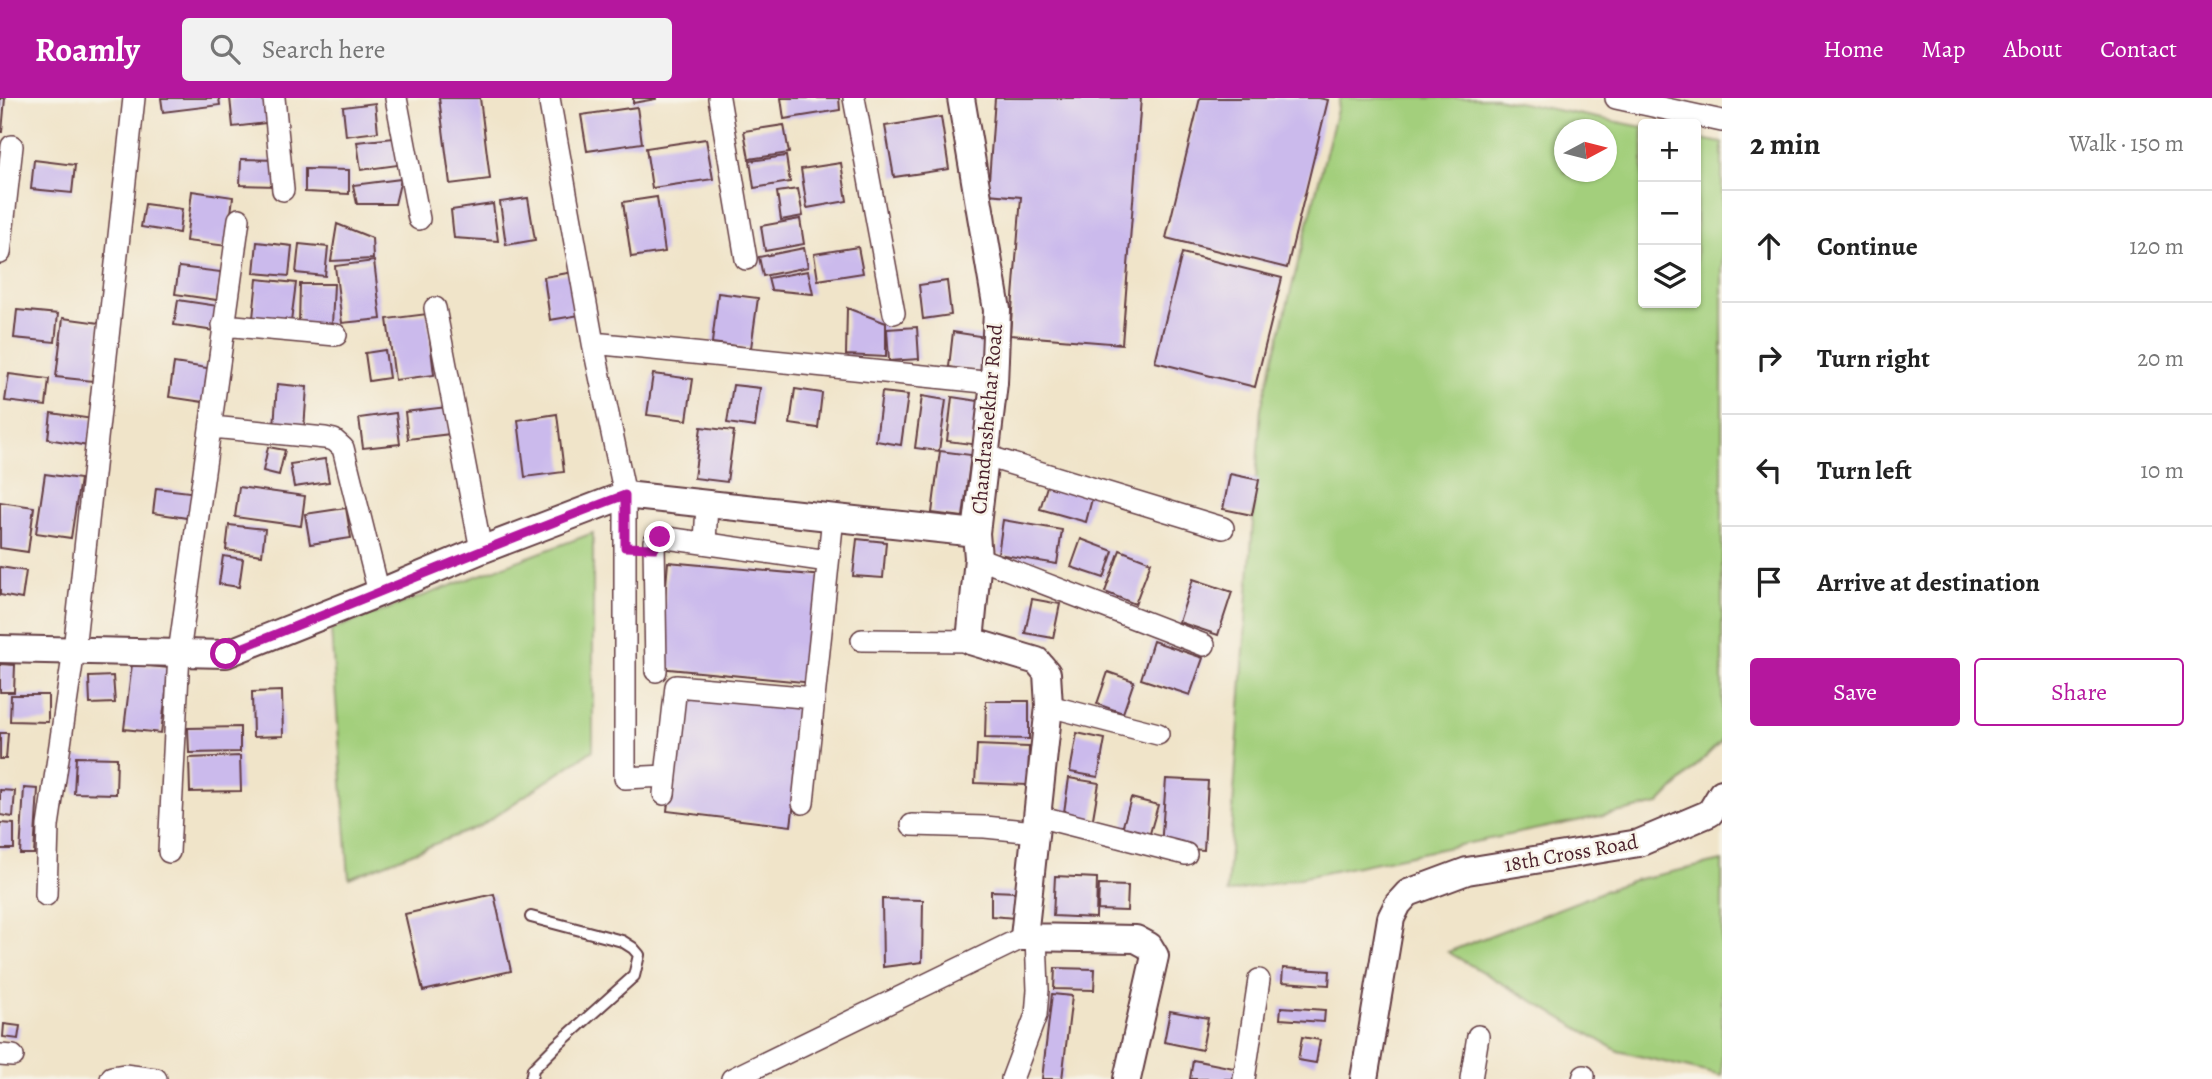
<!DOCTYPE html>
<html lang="en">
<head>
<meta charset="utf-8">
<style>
	body { margin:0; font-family:Alegreya,serif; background:#f2f2f2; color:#222 }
	.controls { position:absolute; right:21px; top:21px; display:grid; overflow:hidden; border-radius:7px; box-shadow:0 2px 5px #0004 }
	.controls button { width:63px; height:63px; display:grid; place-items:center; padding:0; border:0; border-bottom:2px solid #e0e0e0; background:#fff; color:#222; font:35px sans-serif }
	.compass { position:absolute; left:1554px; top:21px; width:63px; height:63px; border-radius:50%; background:#fff; box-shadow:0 2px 5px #0004; rotate:83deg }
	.stop { position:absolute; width:21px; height:21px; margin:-16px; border:5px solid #b5179e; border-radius:50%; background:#fff }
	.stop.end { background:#b5179e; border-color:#fff; box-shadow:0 2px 7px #0008 }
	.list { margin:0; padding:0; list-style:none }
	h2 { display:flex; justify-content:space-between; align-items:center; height:91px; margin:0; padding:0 28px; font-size:30px }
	h2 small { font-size:23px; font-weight:400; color:#767676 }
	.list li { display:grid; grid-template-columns:46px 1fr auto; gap:21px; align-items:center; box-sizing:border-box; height:112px; padding:0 28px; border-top:2px solid #e0e0e0 }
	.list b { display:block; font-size:26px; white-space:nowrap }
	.list em { font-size:23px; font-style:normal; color:#767676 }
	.actions { display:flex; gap:14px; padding:21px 28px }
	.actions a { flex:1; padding:16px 0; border:2px solid #b5179e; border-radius:7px; text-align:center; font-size:24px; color:#b5179e }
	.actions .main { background:#b5179e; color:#fff }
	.icon { flex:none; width:38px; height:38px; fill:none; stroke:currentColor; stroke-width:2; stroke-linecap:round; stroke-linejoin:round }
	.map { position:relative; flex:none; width:1722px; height:981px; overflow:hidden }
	header { display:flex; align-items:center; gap:42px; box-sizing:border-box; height:98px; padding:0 35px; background:#b5179e; color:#fff }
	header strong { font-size:33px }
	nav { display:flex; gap:38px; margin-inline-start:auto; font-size:24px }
	.search { width:490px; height:63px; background:#f2f2f2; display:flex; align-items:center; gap:18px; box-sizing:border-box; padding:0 24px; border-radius:7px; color:#767676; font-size:26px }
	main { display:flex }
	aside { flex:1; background:#fff }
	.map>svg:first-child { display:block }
</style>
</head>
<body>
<header>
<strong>Roamly</strong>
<div class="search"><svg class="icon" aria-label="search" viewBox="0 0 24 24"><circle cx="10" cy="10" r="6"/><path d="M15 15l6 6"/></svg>Search here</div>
<nav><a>Home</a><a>Map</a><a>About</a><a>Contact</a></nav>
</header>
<main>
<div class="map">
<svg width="1722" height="981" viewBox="0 0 1722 981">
	<rect width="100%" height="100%" fill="#f7f3e8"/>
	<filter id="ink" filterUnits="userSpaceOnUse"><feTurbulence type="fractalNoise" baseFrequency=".0143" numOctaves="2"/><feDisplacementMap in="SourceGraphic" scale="14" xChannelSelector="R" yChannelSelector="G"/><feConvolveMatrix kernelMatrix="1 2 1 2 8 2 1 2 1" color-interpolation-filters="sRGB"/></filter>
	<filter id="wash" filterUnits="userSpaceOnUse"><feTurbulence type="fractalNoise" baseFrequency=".00686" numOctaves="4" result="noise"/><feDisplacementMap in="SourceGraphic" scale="28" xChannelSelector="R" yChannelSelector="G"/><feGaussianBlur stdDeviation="1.57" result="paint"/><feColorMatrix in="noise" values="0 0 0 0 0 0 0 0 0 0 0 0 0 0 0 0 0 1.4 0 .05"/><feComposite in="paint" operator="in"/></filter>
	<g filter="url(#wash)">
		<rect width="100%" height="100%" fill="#f0e4c9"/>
		<!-- green -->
		<path fill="#a3cf7b" stroke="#767753" stroke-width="2" fill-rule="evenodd" d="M 1340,0 L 1496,0 L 1643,29 L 1643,205 L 1696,205 L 1696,40 L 1722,45 L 1722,642 L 1659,706 L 1227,795 L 1261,310 ZM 1564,32 L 1606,32 L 1606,74 L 1564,74 Z
			M 593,435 L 593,652 L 480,728 L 349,780 L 331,532 Z
			M 1722,763 L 1722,978 L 1618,953 L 1448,854 L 1630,783 Z"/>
		<g id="blocks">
			<!-- building -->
			<path fill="#cbbaec" d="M 0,0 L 5,0 L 2,34 L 0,34 Z
				M 161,0 L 219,0 L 220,7 L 163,14 Z
				M 230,0 L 271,0 L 274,24 L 233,29 Z
				M 439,0 L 480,0 L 490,81 L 450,86 Z
				M 633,0 L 656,0 L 656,1 L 633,5 Z
				M 781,0 L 839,0 L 840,12 L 784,21 Z
				M 995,0 L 1141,0 L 1122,246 L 1010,237 L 1021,99 L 988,96 Z
				M 1200,0 L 1319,0 L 1328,2 L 1287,170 L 1166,140 Z
				M 375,5 L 378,34 L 346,38 L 343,9 Z
				M 637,9 L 642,45 L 587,53 L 581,17 Z
				M 941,19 L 949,71 L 894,79 L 885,28 Z
				M 784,27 L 789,55 L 749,61 L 744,33 Z
				M 394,40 L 398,67 L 361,72 L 357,44 Z
				M 706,41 L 713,81 L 652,90 L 646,50 Z
				M 786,58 L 790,84 L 754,90 L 750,63 Z
				M 241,61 L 278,62 L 277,88 L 240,87 Z
				M 34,62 L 75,67 L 72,95 L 31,91 Z
				M 841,65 L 847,103 L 807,110 L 801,71 Z
				M 305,71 L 349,72 L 349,96 L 305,94 Z
				M 401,81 L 395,106 L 357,106 L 353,87 Z
				M 798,91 L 803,118 L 781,122 L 777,94 Z
				M 192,93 L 233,99 L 227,148 L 186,143 Z
				M 657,99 L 665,154 L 631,159 L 623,104 Z
				M 528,100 L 535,142 L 506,147 L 500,104 Z
				M 145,106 L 182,111 L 179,135 L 141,129 Z
				M 493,106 L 498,143 L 454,140 L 451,112 Z
				M 800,121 L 804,146 L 765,153 L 761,128 Z
				M 337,126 L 372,140 L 373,161 L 331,163 Z
				M 257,144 L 292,148 L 289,178 L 254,175 Z
				M 299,146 L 328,149 L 325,178 L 296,175 Z
				M 858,149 L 863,175 L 818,182 L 814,156 Z
				M 804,150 L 808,169 L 763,178 L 759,159 Z
				M 1182,155 L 1282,180 L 1255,289 L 1155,264 Z
				M 374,163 L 381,221 L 342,225 L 335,168 Z
				M 179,169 L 221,174 L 217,202 L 175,196 Z
				M 808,173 L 813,196 L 771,192 L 768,180 Z
				M 574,174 L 580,217 L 550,222 L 544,179 Z
				M 257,181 L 296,185 L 291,224 L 253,220 Z
				M 947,183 L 951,217 L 923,221 L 919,187 Z
				M 300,186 L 334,186 L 332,227 L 299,226 Z
				M 718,195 L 758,200 L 751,250 L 712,245 Z
				M 178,202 L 218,208 L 215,233 L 174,227 Z
				M 847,210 L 886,225 L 886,259 L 846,257 Z
				M 17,212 L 58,216 L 55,244 L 14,240 Z
				M 427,216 L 434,277 L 395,282 L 387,221 Z
				M 63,220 L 100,225 L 93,283 L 56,279 Z
				M 917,229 L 919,261 L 889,263 L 887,231 Z
				M 953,234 L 986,239 L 981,274 L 949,269 Z
				M 385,252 L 389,280 L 369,283 L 365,255 Z
				M 174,265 L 214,271 L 210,305 L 169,299 Z
				M 9,276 L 49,281 L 46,308 L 5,303 Z
				M 653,276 L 693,281 L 687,322 L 647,317 Z
				M 277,286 L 307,289 L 304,331 L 274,329 Z
				M 733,287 L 760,290 L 755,329 L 727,325 Z
				M 795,291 L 822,295 L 818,330 L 790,326 Z
				M 882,294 L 908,297 L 901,347 L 876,343 Z
				M 922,298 L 946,302 L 939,353 L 915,350 Z
				M 952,299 L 985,304 L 979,347 L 947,343 Z
				M 447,309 L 450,336 L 408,341 L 405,314 Z
				M 51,315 L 93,321 L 88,348 L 48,341 Z
				M 396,315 L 400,346 L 363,350 L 359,320 Z
				M 557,316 L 564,374 L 525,379 L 518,322 Z
				M 701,329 L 734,333 L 727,384 L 694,380 Z
				M 268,349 L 285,352 L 279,377 L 263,373 Z
				M 940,353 L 971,357 L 963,419 L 932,415 Z
				M 325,361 L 329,384 L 294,389 L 290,366 Z
				M 45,376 L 80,381 L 71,440 L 36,435 Z
				M 1230,376 L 1259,382 L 1252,417 L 1223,411 Z
				M 1048,385 L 1093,397 L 1086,424 L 1040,411 Z
				M 239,389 L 305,398 L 301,428 L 235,419 Z
				M 156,390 L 198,395 L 194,421 L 153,415 Z
				M 0,404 L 34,409 L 28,454 L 0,450 Z
				M 346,410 L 351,440 L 310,446 L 305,416 Z
				M 1003,422 L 1062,432 L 1057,466 L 998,456 Z
				M 229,427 L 265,431 L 262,457 L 226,452 Z
				M 857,441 L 886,444 L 883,480 L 853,478 Z
				M 1081,441 L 1113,453 L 1104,480 L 1071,469 Z
				M 1120,452 L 1151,464 L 1135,506 L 1105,494 Z
				M 223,458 L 243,461 L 239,489 L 219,486 Z
				M 668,464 L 823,478 L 813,585 L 659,570 Z
				M 0,469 L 26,473 L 22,501 L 0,497 Z
				M 1193,481 L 1232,494 L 1218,537 L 1179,524 Z
				M 1032,501 L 1060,506 L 1053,540 L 1025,535 Z
				M 1153,543 L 1203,560 L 1190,597 L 1141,581 Z
				M 0,566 L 15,567 L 14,594 L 0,594 Z
				M 132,566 L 169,570 L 161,635 L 124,631 Z
				M 1108,574 L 1134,583 L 1123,615 L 1097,606 Z
				M 113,578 L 115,605 L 90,606 L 89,579 Z
				M 282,593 L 283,638 L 253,639 L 252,594 Z
				M 681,593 L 806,609 L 791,728 L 667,713 Z
				M 11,597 L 48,597 L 48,624 L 10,623 Z
				M 986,603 L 1029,603 L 1029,641 L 985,640 Z
				M 240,629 L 240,654 L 189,655 L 188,630 Z
				M 0,635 L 8,635 L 6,661 L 0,661 Z
				M 1077,635 L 1105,641 L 1098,679 L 1070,674 Z
				M 977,647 L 1029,649 L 1028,687 L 975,685 Z
				M 240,658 L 241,693 L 190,694 L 189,660 Z
				M 76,659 L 117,660 L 116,696 L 74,695 Z
				M 1069,680 L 1099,685 L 1092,726 L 1063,721 Z
				M 1166,681 L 1208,683 L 1204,752 L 1161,749 Z
				M 24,690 L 38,691 L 34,756 L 20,756 Z
				M 0,692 L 15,693 L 13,719 L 0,717 Z
				M 1131,700 L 1158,707 L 1149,739 L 1122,731 Z
				M 0,725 L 14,726 L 14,751 L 0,751 Z
				M 1055,778 L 1097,780 L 1096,820 L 1053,818 Z
				M 1099,787 L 1128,788 L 1127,813 L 1098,812 Z
				M 991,793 L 1016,794 L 1015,820 L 991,818 Z
				M 494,796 L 511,873 L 423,893 L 405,816 Z
				M 882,801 L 923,802 L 922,864 L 883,869 Z
				M 1055,870 L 1095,871 L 1094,892 L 1054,891 Z
				M 1283,870 L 1330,873 L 1329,887 L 1282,884 Z
				M 1052,896 L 1072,898 L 1062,981 L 1042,981 Z
				M 1281,909 L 1325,912 L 1324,924 L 1280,921 Z
				M 1170,913 L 1208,920 L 1202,952 L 1164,944 Z
				M 4,926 L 20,928 L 18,941 L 3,939 Z
				M 1302,939 L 1320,942 L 1316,965 L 1298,962 Z
				M 1193,962 L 1239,971 L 1237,981 L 1190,981 Z"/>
		</g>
	</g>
	<g filter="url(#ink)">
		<use href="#blocks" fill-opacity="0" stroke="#633d43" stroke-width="2"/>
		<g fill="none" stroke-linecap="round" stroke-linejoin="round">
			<defs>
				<path id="service" d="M 531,819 L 622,843 L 633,850 L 639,857 L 634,878 L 556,948 L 533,971 L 531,981"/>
				<path id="minor" d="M 274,0 L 283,92
					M 396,0 L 419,121
					M 549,0 L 593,245 L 625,397 L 625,680 L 665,678
					M 719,0 L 746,161
					M 854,0 L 894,215
					M 1616,0 L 1722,23
					M 0,155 L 12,48
					M 435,210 L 481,452
					M 223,227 L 336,237
					M 593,245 L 994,285
					M 212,329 L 325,340 L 334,342 L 343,350 L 379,495
					M 986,358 L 1223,430
					M 705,445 L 707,406
					M 978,460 L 1204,547
					M 862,542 L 970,543
					M 656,573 L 654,444 L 660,439 L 828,463
					M 1049,608 L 1158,636
					M 664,696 L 676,588 L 814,600
					M 803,705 L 833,419
					M 1037,718 L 1186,756
					M 912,727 L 985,729 L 1035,734
					M 169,754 L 179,555 L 239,121
					M 46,797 L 48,728 L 74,552 L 134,0
					M 0,957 L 13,958
					M 111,981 L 112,979 L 124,977 L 156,981
					M 732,981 L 1024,839
					M 1012,981 L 1036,917 L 1038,892 L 1036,839
					M 1244,981 L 1259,882
					M 1471,981 L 1478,938
					M 1583,981 L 1584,978"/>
				<path id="tertiary" d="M 961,0 L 997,212 L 994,285 L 976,435
					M 0,551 L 226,556 L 379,495 L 481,452 L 625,397 L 976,435 L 978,460 L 970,543 L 1037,563 L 1047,575 L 1049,608 L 1024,839 L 1136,841 L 1149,848 L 1155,858 L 1127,981
					M 1364,981 L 1391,820 L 1398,806 L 1408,795 L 1467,773 L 1639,745 L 1710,715 L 1722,695"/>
			</defs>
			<!-- service casing -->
			<use href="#service" stroke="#633d43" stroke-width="14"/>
			<!-- minor casing -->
			<use href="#minor" stroke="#633d43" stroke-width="24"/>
			<!-- tertiary casing -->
			<use href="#tertiary" stroke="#633d43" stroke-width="30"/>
			<!-- service -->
			<use href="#service" stroke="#fff" stroke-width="10"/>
			<!-- minor -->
			<use href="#minor" stroke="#fff" stroke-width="21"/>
			<!-- tertiary -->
			<use href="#tertiary" stroke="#fff" stroke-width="26"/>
		</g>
	</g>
	<g fill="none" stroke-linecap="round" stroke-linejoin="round" filter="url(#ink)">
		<!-- route -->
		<path stroke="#b5179e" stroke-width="9" d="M 226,556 C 359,503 491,447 625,397 L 625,449 L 655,450 L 654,444 L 660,439"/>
	</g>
	<g text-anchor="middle" stroke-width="5" stroke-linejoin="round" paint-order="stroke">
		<!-- street labels -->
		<g font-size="21" fill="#4a1f2b" stroke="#f7f3e8">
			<text transform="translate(987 321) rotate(-85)" y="7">Chandrashekhar Road</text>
			<text transform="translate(1571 755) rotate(-10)" y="7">18th Cross Road</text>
		</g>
	</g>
</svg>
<div class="controls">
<button>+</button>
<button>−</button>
<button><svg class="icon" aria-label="layers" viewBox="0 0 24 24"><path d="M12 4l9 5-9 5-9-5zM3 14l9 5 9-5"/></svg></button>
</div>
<svg class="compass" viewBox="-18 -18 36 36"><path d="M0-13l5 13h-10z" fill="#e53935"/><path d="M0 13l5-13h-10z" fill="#767676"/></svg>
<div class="stop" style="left:226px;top:556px"></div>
<div class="stop end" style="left:660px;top:439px"></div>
</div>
<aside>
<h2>2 min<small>Walk · 150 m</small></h2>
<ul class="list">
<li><svg class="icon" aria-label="ahead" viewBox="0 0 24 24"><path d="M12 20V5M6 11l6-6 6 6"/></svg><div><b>Continue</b></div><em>120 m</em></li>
<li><svg class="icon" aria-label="right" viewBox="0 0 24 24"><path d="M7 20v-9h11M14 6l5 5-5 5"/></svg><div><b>Turn right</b></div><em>20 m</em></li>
<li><svg class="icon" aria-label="left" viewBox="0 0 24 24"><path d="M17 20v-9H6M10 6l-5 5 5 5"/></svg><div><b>Turn left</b></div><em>10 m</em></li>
<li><svg class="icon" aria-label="arrive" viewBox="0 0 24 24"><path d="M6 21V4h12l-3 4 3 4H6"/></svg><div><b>Arrive at destination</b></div></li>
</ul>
<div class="actions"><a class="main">Save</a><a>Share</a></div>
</aside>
</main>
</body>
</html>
